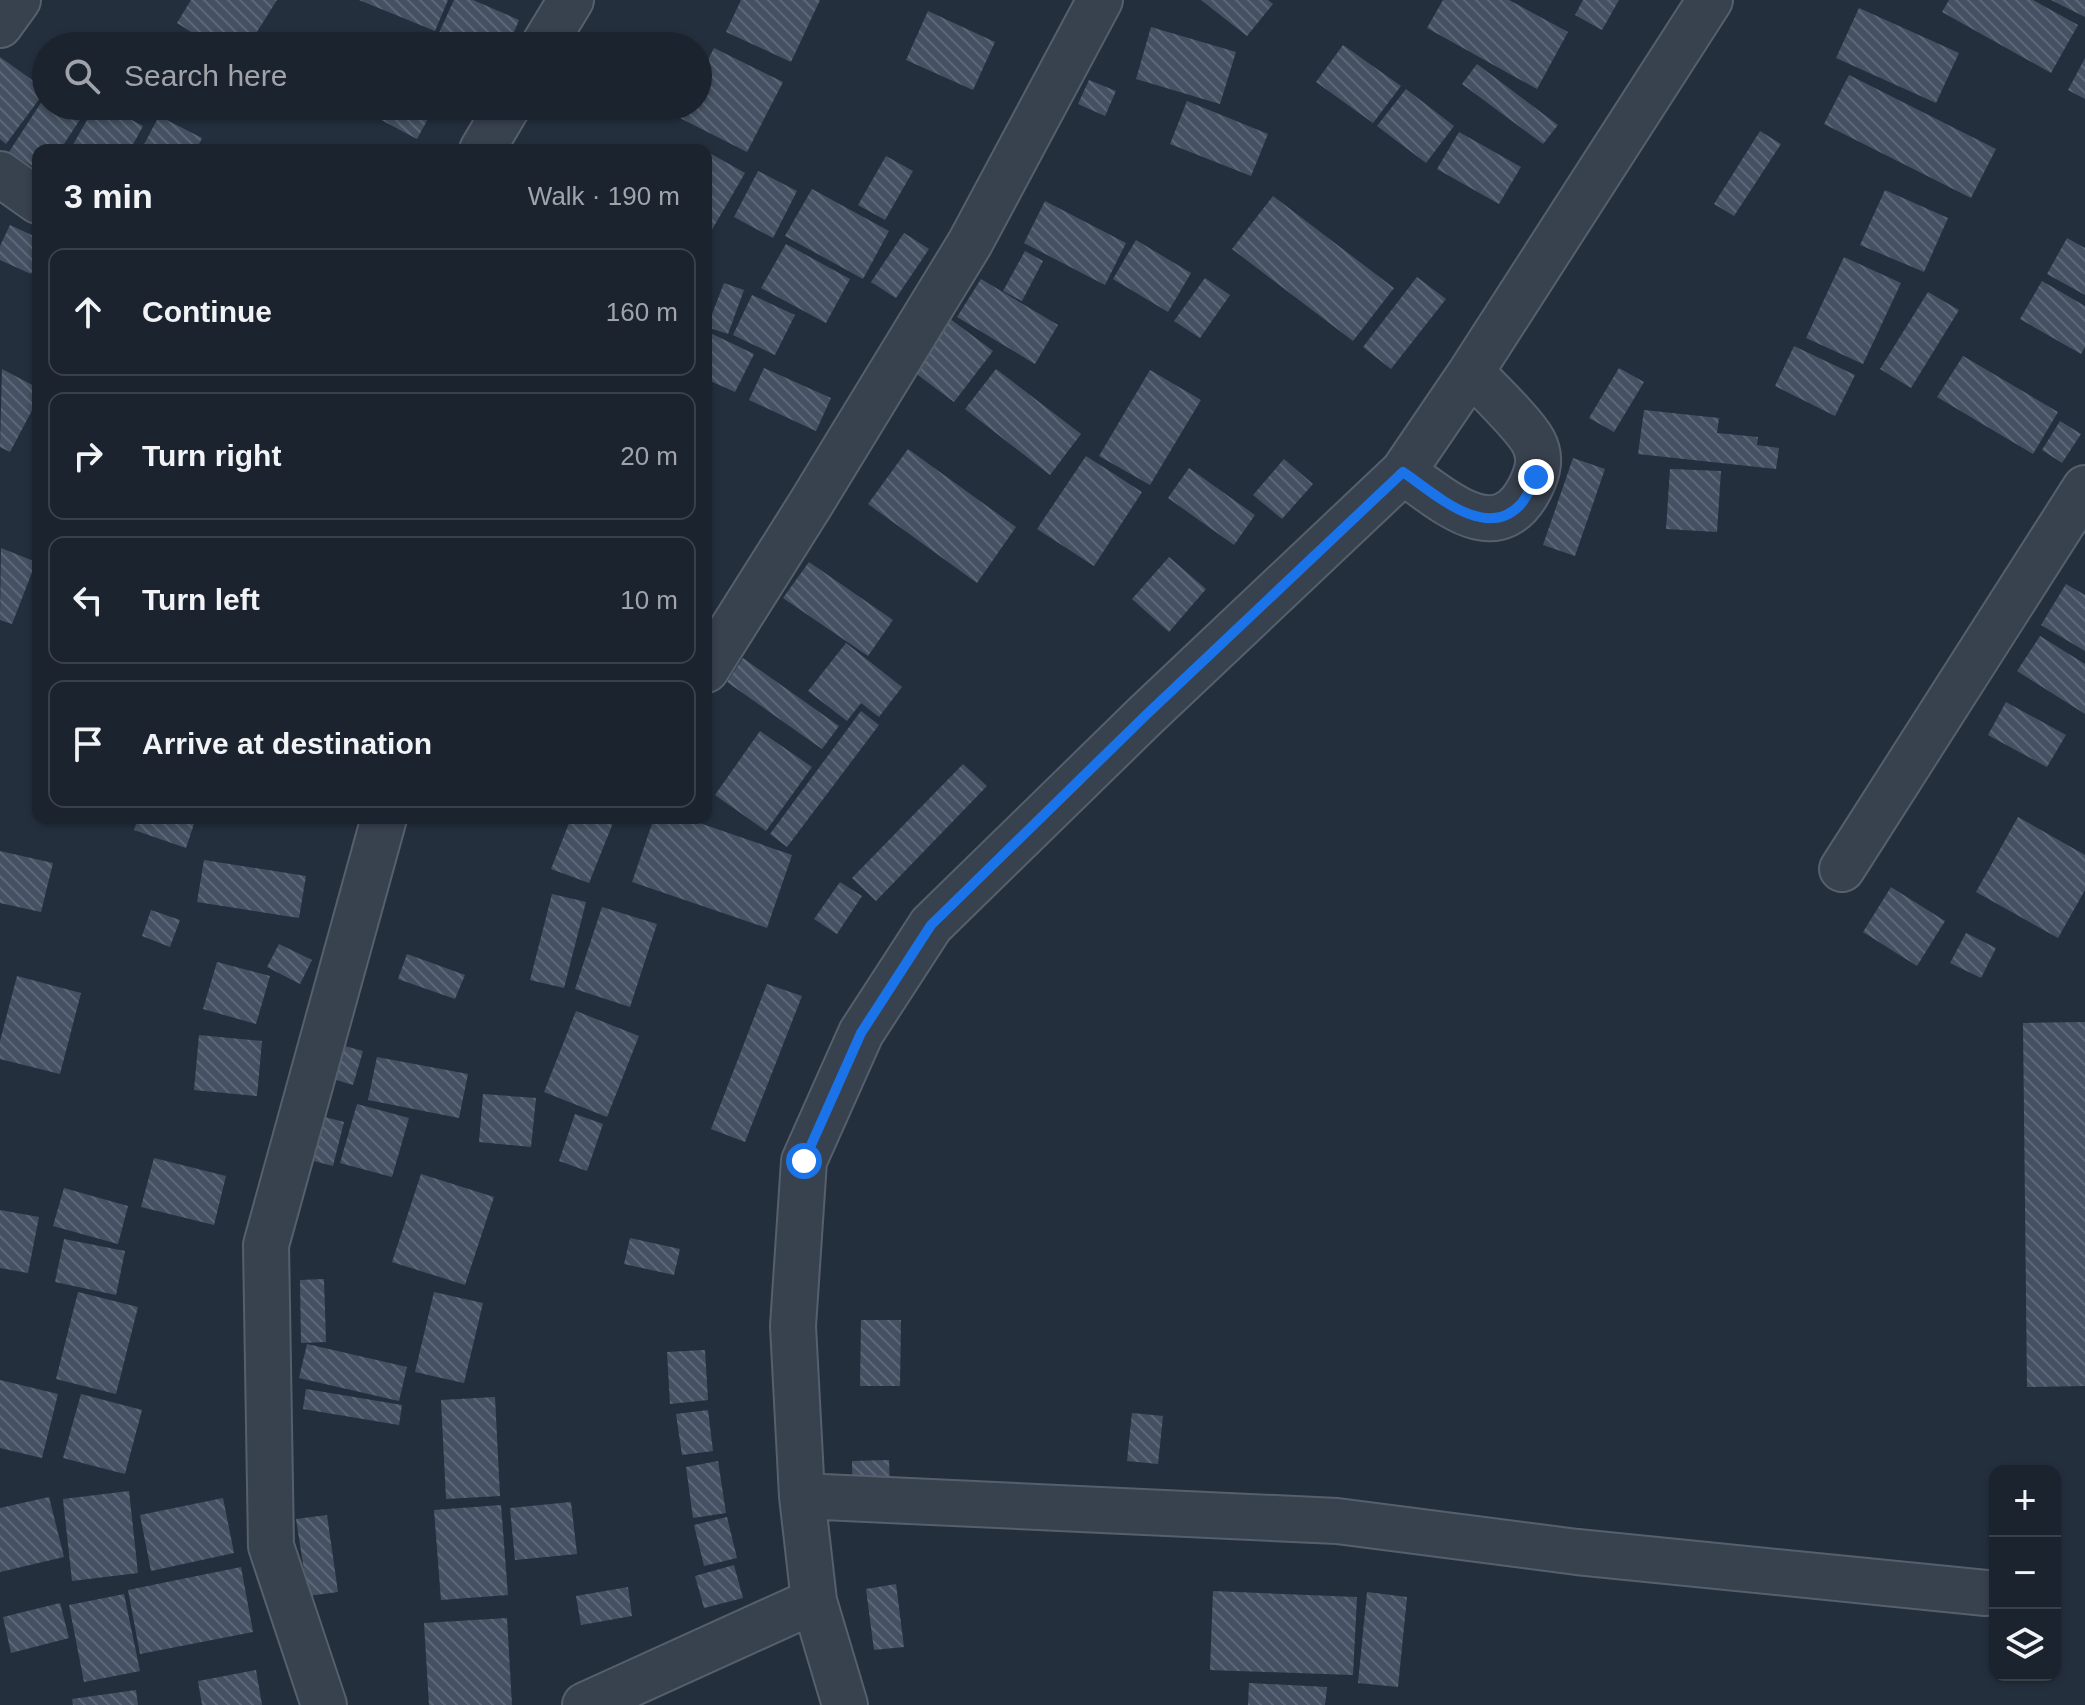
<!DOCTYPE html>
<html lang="en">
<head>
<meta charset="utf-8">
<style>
	body { margin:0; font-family:Arial,sans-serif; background:#282f3a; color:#f1f3f6 }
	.controls { position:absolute; right:24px; bottom:24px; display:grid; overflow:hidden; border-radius:16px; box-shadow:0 2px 6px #0004 }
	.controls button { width:72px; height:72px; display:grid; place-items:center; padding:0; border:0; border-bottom:2px solid #39404a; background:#1b232e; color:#f1f3f6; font:40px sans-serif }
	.stop { position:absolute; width:24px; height:24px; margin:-18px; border:6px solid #1a73e8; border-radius:50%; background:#fff }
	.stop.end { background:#1a73e8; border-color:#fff; box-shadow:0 2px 8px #0008 }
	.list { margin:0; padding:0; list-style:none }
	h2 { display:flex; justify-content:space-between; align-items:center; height:104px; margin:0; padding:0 32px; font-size:34px }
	h2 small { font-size:26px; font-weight:400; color:#a0a4aa }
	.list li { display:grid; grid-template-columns:52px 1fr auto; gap:24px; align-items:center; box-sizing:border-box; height:128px; margin:0 16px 16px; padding:0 16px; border:2px solid #39404a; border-radius:16px }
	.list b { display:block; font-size:30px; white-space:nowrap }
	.list em { font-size:26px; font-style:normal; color:#a0a4aa }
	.icon { flex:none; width:44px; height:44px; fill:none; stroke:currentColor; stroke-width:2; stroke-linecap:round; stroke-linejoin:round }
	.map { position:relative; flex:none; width:2085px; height:1705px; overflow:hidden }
	.search { position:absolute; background:#1b232e; box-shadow:0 2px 6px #0004; left:32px; top:32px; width:680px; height:88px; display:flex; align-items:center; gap:20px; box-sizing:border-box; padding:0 28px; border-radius:44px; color:#a0a4aa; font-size:30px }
	.panel { position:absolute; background:#1b232e; box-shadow:0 2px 6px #0004; left:32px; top:144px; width:680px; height:680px; border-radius:16px }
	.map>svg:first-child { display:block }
</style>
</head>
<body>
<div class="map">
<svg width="2085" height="1705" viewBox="0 0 2085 1705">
	<defs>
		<pattern id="building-back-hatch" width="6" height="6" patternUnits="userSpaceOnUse" patternTransform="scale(2)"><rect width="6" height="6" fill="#455162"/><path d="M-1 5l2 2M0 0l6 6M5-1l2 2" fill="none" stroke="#5d6877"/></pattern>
	</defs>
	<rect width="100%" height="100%" fill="#242f3e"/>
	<!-- building -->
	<path fill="url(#building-back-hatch)" d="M 191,0 L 277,0 L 248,46 L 213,46 L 177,23 Z
		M 359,0 L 448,0 L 435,31 Z
		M 454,0 L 473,0 L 519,20 L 508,46 L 465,46 L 438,35 Z
		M 741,0 L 820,0 L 791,62 L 726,32 Z
		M 1201,0 L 1268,0 L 1273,4 L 1247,36 Z
		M 1443,0 L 1509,0 L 1568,32 L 1537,89 L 1427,28 Z
		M 1583,0 L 1619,0 L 1602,30 L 1575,15 Z
		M 1949,0 L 2033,0 L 2078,25 L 2051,73 L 1942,12 Z
		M 2051,0 L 2085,0 L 2085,17 Z
		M 1859,8 L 1959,53 L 1936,103 L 1836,58 Z
		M 928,11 L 995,42 L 973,90 L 906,60 Z
		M 1151,27 L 1236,52 L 1220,104 L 1136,79 Z
		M 1343,45 L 1401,86 L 1373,123 L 1316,82 Z
		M 714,48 L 783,82 L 747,152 L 678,117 L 684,106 L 698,106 L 698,79 Z
		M 0,57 L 46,90 L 6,144 L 0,139 Z
		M 2085,58 L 2085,99 L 2068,90 Z
		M 1477,64 L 1558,125 L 1543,144 L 1462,84 Z
		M 1849,75 L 1996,149 L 1971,198 L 1824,124 Z
		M 1089,80 L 1116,91 L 1105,116 L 1078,104 Z
		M 1406,89 L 1454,126 L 1426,163 L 1377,126 Z
		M 46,95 L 46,106 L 68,106 L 83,115 L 60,150 L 38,150 L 38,170 L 9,152 Z
		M 1187,101 L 1268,134 L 1251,176 L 1170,144 Z
		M 95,106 L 106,106 L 143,126 L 130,150 L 70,150 Z
		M 374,106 L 435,106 L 417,139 L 370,114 Z
		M 159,116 L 202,138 L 196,150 L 141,150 Z
		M 1760,131 L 1781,144 L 1734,216 L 1714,204 Z
		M 1459,132 L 1521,167 L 1499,204 L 1437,169 Z
		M 706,151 L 745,173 L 706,240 Z
		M 886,156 L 913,171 L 885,220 L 858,205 Z
		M 758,171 L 797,191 L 773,238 L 734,217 Z
		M 812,189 L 889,231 L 863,279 L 785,236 Z
		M 1885,190 L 1948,218 L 1924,272 L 1860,245 Z
		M 1273,196 L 1394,288 L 1353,341 L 1232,249 Z
		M 1045,201 L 1126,243 L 1105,285 L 1024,243 Z
		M 10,225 L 38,238 L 38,258 L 31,274 L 0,260 L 0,246 Z
		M 904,233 L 929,249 L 896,298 L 871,282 Z
		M 2067,238 L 2085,248 L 2085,295 L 2047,274 Z
		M 1136,240 L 1191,273 L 1168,312 L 1113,279 Z
		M 786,244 L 850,279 L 826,323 L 761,288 Z
		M 1025,251 L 1043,261 L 1022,301 L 1003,291 Z
		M 1844,257 L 1901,283 L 1863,364 L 1806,338 Z
		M 1417,277 L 1446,299 L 1391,369 L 1363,347 Z
		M 1205,278 L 1230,295 L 1200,338 L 1174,321 Z
		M 981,279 L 1058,325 L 1035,364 L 957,317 Z
		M 2042,281 L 2085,306 L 2085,347 L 2081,354 L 2020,319 Z
		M 724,283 L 744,290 L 728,334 L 707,327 Z
		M 1928,292 L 1959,310 L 1911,388 L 1880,369 Z
		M 752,295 L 795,315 L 775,355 L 733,335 Z
		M 945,315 L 993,351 L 954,402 L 906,366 Z
		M 706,331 L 754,354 L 735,392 L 706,379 Z
		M 1794,346 L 1855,375 L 1835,416 L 1775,386 Z
		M 1963,356 L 2058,412 L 2033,454 L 1937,397 Z
		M 764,368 L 831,398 L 816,431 L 749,400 Z
		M 1619,368 L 1644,382 L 1614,432 L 1589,418 Z
		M 2,369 L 38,388 L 38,399 L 10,452 L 0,447 Z
		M 996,369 L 1081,434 L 1050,475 L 965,409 Z
		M 1150,370 L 1201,400 L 1150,485 L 1099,456 Z
		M 1644,410 L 1719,418 L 1717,433 L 1758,437 L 1757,445 L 1779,448 L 1776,469 L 1638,454 Z
		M 2060,421 L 2081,434 L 2062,463 L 2042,450 Z
		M 908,449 L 1016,527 L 977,583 L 868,504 Z
		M 1086,456 L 1142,492 L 1094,566 L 1037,529 Z
		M 1573,458 L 1605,469 L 1575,556 L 1543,545 Z
		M 1284,459 L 1313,484 L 1282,519 L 1253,495 Z
		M 1189,468 L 1255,515 L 1234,545 L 1168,498 Z
		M 1670,469 L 1721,471 L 1717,532 L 1666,529 Z
		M 1,548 L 36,562 L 12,624 L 0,620 Z
		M 1169,557 L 1206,589 L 1169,632 L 1132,599 Z
		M 809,562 L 893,620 L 868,656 L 783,598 Z
		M 2066,584 L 2085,595 L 2085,651 L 2041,625 Z
		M 2040,636 L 2085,664 L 2085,714 L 2017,671 Z
		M 846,643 L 902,687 L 879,717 L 861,703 L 847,721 L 808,691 Z
		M 743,658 L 839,726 L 822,749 L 727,682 Z
		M 2006,702 L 2066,735 L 2047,767 L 1988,735 Z
		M 861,711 L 879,725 L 787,847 L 770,834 Z
		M 760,731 L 812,767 L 766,831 L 715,795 Z
		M 963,764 L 987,786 L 876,901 L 852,878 Z
		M 2018,817 L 2085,855 L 2085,890 L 2058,938 L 1976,892 Z
		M 138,818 L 196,818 L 186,848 L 134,830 Z
		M 571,818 L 615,818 L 589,883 L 551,869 Z
		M 654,818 L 685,818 L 792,855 L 767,928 L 632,882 Z
		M 0,851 L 53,863 L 41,912 L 0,903 Z
		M 204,860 L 306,876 L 299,918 L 197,902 Z
		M 840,882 L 862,896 L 837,934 L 814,919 Z
		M 1891,887 L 1945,921 L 1917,966 L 1863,932 Z
		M 552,894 L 586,902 L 564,988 L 530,980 Z
		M 602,907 L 657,924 L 630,1007 L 575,989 Z
		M 151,910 L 180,920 L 170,947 L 142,936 Z
		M 1966,933 L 1996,948 L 1981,978 L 1950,963 Z
		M 279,944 L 312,960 L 300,984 L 267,967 Z
		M 407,954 L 465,975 L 455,999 L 398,979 Z
		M 217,962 L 270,976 L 256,1024 L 203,1009 Z
		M 17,976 L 81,993 L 60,1074 L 0,1059 L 0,1041 Z
		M 767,984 L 802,996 L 745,1142 L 711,1129 Z
		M 576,1011 L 639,1036 L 607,1117 L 544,1092 Z
		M 2085,1022 L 2085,1386 L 2027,1387 L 2023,1023 Z
		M 199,1035 L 262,1041 L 257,1096 L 194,1090 Z
		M 341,1045 L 363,1051 L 353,1085 L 330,1078 Z
		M 377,1057 L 468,1074 L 459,1118 L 368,1100 Z
		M 483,1094 L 536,1098 L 531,1147 L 479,1142 Z
		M 357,1104 L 409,1118 L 392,1177 L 340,1163 Z
		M 575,1114 L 603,1124 L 587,1171 L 559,1161 Z
		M 325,1117 L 344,1122 L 333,1166 L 314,1161 Z
		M 154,1158 L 226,1176 L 214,1225 L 141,1207 Z
		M 421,1174 L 494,1197 L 465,1285 L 392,1262 Z
		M 64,1188 L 128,1206 L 118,1244 L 53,1226 Z
		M 0,1210 L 39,1217 L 28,1273 L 0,1268 Z
		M 630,1238 L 680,1249 L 674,1275 L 624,1264 Z
		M 64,1239 L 125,1251 L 116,1295 L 55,1282 Z
		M 324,1279 L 326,1342 L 301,1343 L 300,1280 Z
		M 78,1292 L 138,1307 L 116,1394 L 56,1379 Z
		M 434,1292 L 483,1303 L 464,1383 L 415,1372 Z
		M 861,1320 L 901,1320 L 900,1386 L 860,1386 Z
		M 307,1344 L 407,1367 L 399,1401 L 299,1378 Z
		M 705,1350 L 708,1400 L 670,1404 L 667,1352 Z
		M 0,1380 L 58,1394 L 42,1458 L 0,1448 Z
		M 306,1389 L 402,1405 L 399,1425 L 303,1409 Z
		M 81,1394 L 142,1410 L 125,1474 L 63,1458 Z
		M 495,1397 L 500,1496 L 446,1499 L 441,1400 Z
		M 708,1410 L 713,1451 L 682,1455 L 676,1414 Z
		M 1132,1413 L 1163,1416 L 1158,1464 L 1127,1461 Z
		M 889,1460 L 891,1522 L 853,1522 L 852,1461 Z
		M 718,1461 L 726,1513 L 693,1518 L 686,1467 Z
		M 129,1491 L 138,1573 L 72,1581 L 63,1499 Z
		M 49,1497 L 64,1557 L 0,1572 L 0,1508 Z
		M 223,1498 L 234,1553 L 151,1571 L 140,1515 Z
		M 571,1502 L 577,1554 L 515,1560 L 510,1508 Z
		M 501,1505 L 508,1595 L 441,1600 L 434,1510 Z
		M 327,1515 L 338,1592 L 308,1596 L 296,1519 Z
		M 727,1517 L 737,1558 L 704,1566 L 694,1525 Z
		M 734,1565 L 743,1598 L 704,1608 L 695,1576 Z
		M 241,1567 L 253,1632 L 140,1654 L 128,1590 Z
		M 896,1584 L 904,1647 L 874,1650 L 866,1589 Z
		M 628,1587 L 632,1616 L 581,1625 L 576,1596 Z
		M 1213,1591 L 1357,1597 L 1353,1675 L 1210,1670 Z
		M 1367,1592 L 1407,1597 L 1398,1687 L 1358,1683 Z
		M 124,1594 L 140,1671 L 84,1682 L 69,1605 Z
		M 60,1603 L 69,1638 L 11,1653 L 3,1617 Z
		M 507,1618 L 512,1705 L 429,1705 L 424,1623 Z
		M 256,1670 L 262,1705 L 202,1705 L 198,1681 Z
		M 1249,1683 L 1327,1687 L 1325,1705 L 1248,1705 Z
		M 136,1690 L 138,1705 L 73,1705 L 72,1699 Z"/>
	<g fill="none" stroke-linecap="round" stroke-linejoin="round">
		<defs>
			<path id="minor" d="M 0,25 L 18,0
				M 543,46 L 571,0
				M 482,150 L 508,106
				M 0,174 L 38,201
				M 1403,472 C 1443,499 1497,552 1530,488 C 1538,472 1542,457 1533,441 C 1523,423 1487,389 1471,372
				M 706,670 L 810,505 L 970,243 L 1100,0
				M 1842,869 L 2085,488
				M 802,1496 L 1337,1521 L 1577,1552 L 1986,1593
				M 324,1705 L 271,1546 L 266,1245 L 384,818
				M 585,1705 L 814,1601
				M 845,1705 L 814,1601 L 802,1496 L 793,1326 L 804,1161 L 861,1033 L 931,925 L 1146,715 L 1403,472 L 1471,372 L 1710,0"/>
		</defs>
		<!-- minor casing -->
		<use href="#minor" stroke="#565f6c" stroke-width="48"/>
		<!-- minor -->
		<use href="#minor" stroke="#38414e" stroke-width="44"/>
	</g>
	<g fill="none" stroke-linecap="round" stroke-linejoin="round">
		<!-- route -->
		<path stroke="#1a73e8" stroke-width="10" d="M 804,1161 L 861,1033 L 931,925 L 1146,715 L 1403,472 C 1433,492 1485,542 1520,505 C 1527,498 1531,486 1536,477"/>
	</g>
</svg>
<div class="controls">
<button>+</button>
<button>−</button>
<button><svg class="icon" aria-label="layers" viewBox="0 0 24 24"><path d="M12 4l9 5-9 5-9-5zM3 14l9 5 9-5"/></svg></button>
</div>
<div class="stop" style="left:804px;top:1161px"></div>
<div class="stop end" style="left:1536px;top:477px"></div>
<div class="search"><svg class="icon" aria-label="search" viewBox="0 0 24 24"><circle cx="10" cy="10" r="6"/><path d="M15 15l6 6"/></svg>Search here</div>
<section class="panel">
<h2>3 min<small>Walk · 190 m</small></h2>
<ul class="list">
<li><svg class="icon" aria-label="ahead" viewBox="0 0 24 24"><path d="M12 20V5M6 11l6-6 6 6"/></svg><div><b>Continue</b></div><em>160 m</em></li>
<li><svg class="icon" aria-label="right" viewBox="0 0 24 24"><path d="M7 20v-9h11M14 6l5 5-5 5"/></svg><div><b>Turn right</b></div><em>20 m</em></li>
<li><svg class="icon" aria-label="left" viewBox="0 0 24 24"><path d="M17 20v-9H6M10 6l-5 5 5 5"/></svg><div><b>Turn left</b></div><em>10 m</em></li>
<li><svg class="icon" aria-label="arrive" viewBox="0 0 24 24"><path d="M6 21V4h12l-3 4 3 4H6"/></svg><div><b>Arrive at destination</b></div></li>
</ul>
</section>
</div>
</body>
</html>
